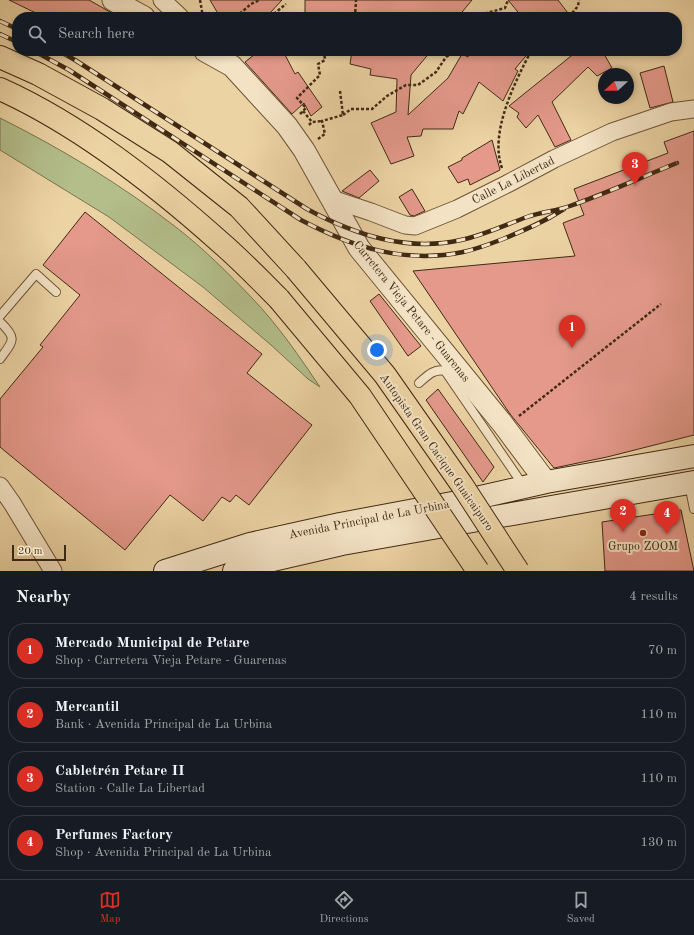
<!DOCTYPE html>
<html lang="en">
<head>
<meta charset="utf-8">
<style>
	body { margin:0; font-family:"Old Standard TT",serif; background:#242831; color:#f1f3f6 }
	.compass { position:absolute; left:598px; top:68px; width:36px; height:36px; border-radius:50%; background:#171b24; box-shadow:0 2px 6px #0003; rotate:249deg }
	.scale { position:absolute; left:12px; bottom:10px; width:54px; box-sizing:border-box; padding-left:4px; border:2px solid #412a14; border-top:0; font-size:11px; line-height:14px; white-space:nowrap; color:#412a14; -webkit-text-stroke:3px #f3e2c4; paint-order:stroke }
	.you { position:absolute; left:377px; top:350px; width:14px; height:14px; margin:-10px; border:3px solid #fff; border-radius:50%; background:#1a73e8; box-shadow:0 0 0 6px #1a73e833 }
	.badge { display:grid; place-items:center; width:26px; height:26px; border-radius:50%; background:#d93025; color:#fff; font-size:13px; font-weight:700 }
	.pin { position:absolute; translate:-50% -33px; filter:drop-shadow(0 1px 2px #0008) }
	.pin::after { content:''; position:absolute; top:21px; width:14px; height:12px; background:inherit; clip-path:polygon(0 0,100% 0,50% 100%) }
	.list { margin:0; padding:0; list-style:none }
	h2 { display:flex; justify-content:space-between; align-items:center; height:52px; margin:0; padding:0 16px; font-size:17px }
	h2 small { font-size:13px; font-weight:400; color:#9ea1a6 }
	.list li { display:grid; grid-template-columns:26px 1fr auto; gap:12px; align-items:center; box-sizing:border-box; height:56px; margin:0 8px 8px; padding:0 8px; border:1px solid #363941; border-radius:16px }
	.list b { display:block; font-size:15px; white-space:nowrap }
	.list p { margin:0; font-size:13px; white-space:nowrap; color:#9ea1a6 }
	.list em { font-size:13px; font-style:normal; color:#9ea1a6 }
	.icon { flex:none; width:22px; height:22px; fill:none; stroke:currentColor; stroke-width:2; stroke-linecap:round; stroke-linejoin:round }
	.map { position:relative; flex:none; width:694px; height:571px; overflow:hidden }
	.search { position:absolute; background:#171b24; box-shadow:0 2px 6px #0003; left:12px; right:12px; top:12px; height:44px; display:flex; align-items:center; gap:10px; box-sizing:border-box; padding:0 14px; border-radius:16px; color:#9ea1a6; font-size:15px }
	.sheet { height:308px; background:#171b24 }
	nav { display:flex; justify-content:space-around; align-items:center; box-sizing:border-box; height:56px; border-top:1px solid #363941; background:#171b24; font-size:11px; color:#9ea1a6 }
	nav a { display:grid; justify-items:center; gap:2px }
	nav .on { color:#d93025 }
	.map>svg:first-child { display:block }
</style>
</head>
<body>
<div class="map">
<svg width="694" height="571" viewBox="0 0 694 571">
	<rect width="100%" height="100%" fill="#ecd3a4"/>
	<filter id="stains"><feTurbulence type="fractalNoise" baseFrequency=".005" numOctaves="4"/><feColorMatrix values="0 0 0 0 .2 0 0 0 0 .09 0 0 0 0 .02 0 0 0 .5 -.17"/></filter>
	<radialGradient id="worn" r=".72"><stop offset=".6" stop-color="#630" stop-opacity="0"/><stop offset="1" stop-color="#630" stop-opacity=".3"/></radialGradient>
	<!-- green -->
	<path fill="#b3be8a" stroke="#7a744f" d="M 0,118 C 62,149 122,185 177,228 C 203,248 229,274 252,298 C 278,325 299,356 320,387 L 308,379 L 271,345 L 203,287 L 109,217 L 0,150 Z"/>
	<!-- building -->
	<path fill="#e4998b" stroke="#412a14" d="M 9,0 L 89,0 L 119,17 L 44,17 Z
		M 210,0 L 282,0 L 270,13 L 259,17 L 220,17 Z
		M 305,0 L 472,0 L 458,17 L 305,17 Z
		M 508,0 L 558,0 L 571,17 L 522,17 Z
		M 259,51 L 283,51 L 295,74 L 298,72 L 322,107 L 311,116 L 304,103 L 292,114 L 245,62 Z
		M 352,51 L 431,51 L 411,75 L 408,115 L 448,78 L 462,54 L 468,57 L 471,51 L 488,51 L 495,56 L 499,51 L 530,51 L 515,69 L 518,71 L 503,101 L 479,82 L 463,114 L 459,111 L 453,129 L 423,129 L 421,136 L 407,137 L 414,156 L 391,164 L 371,123 L 396,112 L 397,79 L 370,75 L 371,69 L 350,64 Z
		M 574,51 L 605,51 L 603,52 L 612,68 L 597,76 L 588,67 L 552,102 L 571,140 L 555,147 L 538,115 L 526,128 L 517,117 L 519,113 L 509,106 L 576,52 Z
		M 664,66 L 673,102 L 650,108 L 640,73 Z
		M 694,131 L 694,435 L 607,457 L 554,468 L 510,414 L 413,271 L 575,256 L 563,223 L 584,215 L 574,189 L 668,153 L 664,142 Z
		M 492,140 L 500,170 L 470,185 L 468,179 L 458,183 L 448,167 L 462,160 L 462,158 Z
		M 370,170 L 379,181 L 359,198 L 342,191 Z
		M 412,189 L 425,211 L 414,216 L 410,215 L 399,197 Z
		M 85,212 L 262,354 L 247,373 L 312,425 L 249,505 L 236,495 L 230,502 L 222,497 L 203,521 L 170,495 L 125,550 L 0,447 L 0,399 L 43,347 L 40,345 L 80,295 L 43,265 Z
		M 379,294 L 421,346 L 408,356 L 370,301 Z
		M 438,389 L 494,467 L 483,482 L 426,400 Z
		M 681,510 L 694,571 L 605,571 L 602,522 Z"/>
	<g fill="none" stroke-linecap="round" stroke-linejoin="round">
		<defs>
			<path id="service" d="M 0,316 L 36,274 L 56,292
				M 0,322 C 18,339 13,341 0,359
				M 419,383 C 427,376 434,368 445,371 L 523,485
				M 689,484 L 694,509"/>
			<path id="minor" d="M 162,0 L 180,17
				M 332,199 L 371,212 L 405,225 L 415,226 L 457,209 L 507,184 L 554,159 L 612,132 L 671,112 L 694,109
				M 0,486 L 12,503 L 53,571"/>
			<path id="tertiary" d="M 113,0 L 144,17
				M 205,51 L 232,66 L 287,126 L 304,150 L 359,248 L 502,423 L 546,482"/>
			<path id="secondary" d="M 165,571 L 250,544 L 340,524 L 463,501 L 546,482 L 694,456
				M 234,571 L 260,563 L 342,544 L 694,482"/>
			<path id="motorway" d="M 0,57 L 38,74 L 102,109 L 170,152 L 239,207 L 296,269
				M 0,89 C 80,125 155,184 220,242 C 241,260 260,280 279,299"/>
		</defs>
		<!-- service casing -->
		<use href="#service" stroke="#6c5438" stroke-width="10"/>
		<!-- minor casing -->
		<use href="#minor" stroke="#6c5438" stroke-width="19"/>
		<!-- tertiary casing -->
		<use href="#tertiary" stroke="#6c5438" stroke-width="23"/>
		<!-- secondary casing -->
		<use href="#secondary" stroke="#412a14" stroke-width="24"/>
		<!-- motorway casing -->
		<use href="#motorway" stroke="#412a14" stroke-width="24"/>
		<!-- path -->
		<path stroke="#412a14" stroke-width="2.5" stroke-dasharray="3 2" stroke-linecap="butt" d="M 200,0 L 203,17
			M 236,17 L 251,4 L 260,0
			M 270,17 L 286,4
			M 355,17 L 356,0 L 358,0
			M 481,17 L 487,13 L 505,8 L 508,0
			M 569,17 L 578,6 L 579,0
			M 303,111 L 312,122
			M 300,114 L 306,108 L 297,98 L 320,75 L 318,64 L 325,60 L 324,51
			M 343,115 L 351,109 L 372,109 L 387,96 L 406,85 L 418,85 L 436,72 L 446,57 L 456,51
			M 309,125 L 312,122 L 322,121
			M 318,139 L 325,134 L 322,121 L 343,115 L 340,91
			M 502,168 C 489,133 515,82 531,51
			M 519,416 L 661,304"/>
		<!-- service -->
		<use href="#service" stroke="#f3e2c4" stroke-width="8"/>
		<!-- minor -->
		<use href="#minor" stroke="#f3e2c4" stroke-width="17"/>
		<!-- tertiary -->
		<use href="#tertiary" stroke="#f3e2c4" stroke-width="21"/>
		<!-- secondary -->
		<use href="#secondary" stroke="#f3e2c4" stroke-width="22"/>
		<!-- motorway -->
		<use href="#motorway" stroke="#ecd3a4" stroke-width="22"/>
		<defs>
			<path id="rail" d="M 0,21 L 17,29
				M 0,34 L 17,42
				M 34,51 L 69,70 L 301,220 C 352,247 404,264 463,252 C 477,249 490,244 503,239 C 525,230 544,222 564,209
				M 59,51 L 75,60 L 307,209 C 355,235 407,252 461,240 C 484,235 505,225 527,217 C 541,212 556,211 570,206 C 607,193 642,177 677,163"/>
		</defs>
		<!-- rail casing -->
		<use href="#rail" stroke="#412a14" stroke-width="4.5"/>
		<!-- rail -->
		<use href="#rail" stroke="#f3e2c4" stroke-width="3" stroke-dasharray="9" stroke-linecap="butt"/>
		<defs>
			<path id="motorway-bridge" d="M 296,269 L 385,375 L 462,485 L 518,571
				M 279,299 L 360,396 L 478,571"/>
		</defs>
		<!-- motorway-bridge casing -->
		<use href="#motorway-bridge" stroke="#412a14" stroke-width="24" stroke-linecap="butt"/>
		<!-- motorway-bridge -->
		<use href="#motorway-bridge" stroke="#ecd3a4" stroke-width="22"/>
	</g>
	<!-- markers -->
	<circle fill="#8f2418" stroke="#f3e2c4" stroke-width="1.5" cx="643" cy="533" r="4"/>
	<g text-anchor="middle" stroke-width="4" stroke-linejoin="round" paint-order="stroke">
		<!-- street labels -->
		<g font-size="12" fill="#412a14" stroke="#f3e2c4">
			<text transform="translate(513 180) rotate(-27)" y="4">Calle La Libertad</text>
			<text transform="translate(412 311) rotate(51)" y="4">Carretera Vieja Petare - Guarenas</text>
			<text transform="translate(437 452) rotate(55)" y="4">Autopista Gran Cacique Guaicaipuro</text>
			<text transform="translate(369 519) rotate(-11)" y="4">Avenida Principal de La Urbina</text>
		</g>
		<!-- poi labels -->
		<g font-size="12" fill="#412a14" stroke="#f3e2c4">
			<text x="643" y="550">Grupo ZOOM</text>
		</g>
	</g>
	<rect width="100%" height="100%" filter="url(#stains)"/>
	<rect width="100%" height="100%" fill="url(#worn)"/>
</svg>
<svg class="compass" viewBox="-18 -18 36 36"><path d="M0-13l5 13h-10z" fill="#e53935"/><path d="M0 13l5-13h-10z" fill="#9ea1a6"/></svg>
<div class="scale">20 m</div>
<div class="you"></div>
<div class="pin badge" style="left:572px;top:348px">1</div>
<div class="pin badge" style="left:623px;top:532px">2</div>
<div class="pin badge" style="left:635px;top:185px">3</div>
<div class="pin badge" style="left:667px;top:534px">4</div>
<div class="search"><svg class="icon" aria-label="search" viewBox="0 0 24 24"><circle cx="10" cy="10" r="6"/><path d="M15 15l6 6"/></svg>Search here</div>
</div>
<section class="sheet">
<h2>Nearby<small>4 results</small></h2>
<ul class="list">
<li><span class="badge">1</span><div><b>Mercado Municipal de Petare</b><p>Shop · Carretera Vieja Petare - Guarenas</p></div><em>70 m</em></li>
<li><span class="badge">2</span><div><b>Mercantil</b><p>Bank · Avenida Principal de La Urbina</p></div><em>110 m</em></li>
<li><span class="badge">3</span><div><b>Cabletrén Petare II</b><p>Station · Calle La Libertad</p></div><em>110 m</em></li>
<li><span class="badge">4</span><div><b>Perfumes Factory</b><p>Shop · Avenida Principal de La Urbina</p></div><em>130 m</em></li>
</ul>
</section>
<nav>
<a class="on"><svg class="icon" aria-label="map" viewBox="0 0 24 24"><path d="M3 6l6-2 6 2 6-2v14l-6 2-6-2-6 2zM9 4v14M15 6v14"/></svg>Map</a>
<a><svg class="icon" aria-label="directions" viewBox="0 0 24 24"><path d="M12 3l9 9-9 9-9-9zM9 14v-3h6M13 9l2 2-2 2"/></svg>Directions</a>
<a><svg class="icon" aria-label="saved" viewBox="0 0 24 24"><path d="M7 4h10v16l-5-4-5 4z"/></svg>Saved</a>
</nav>
</body>
</html>
